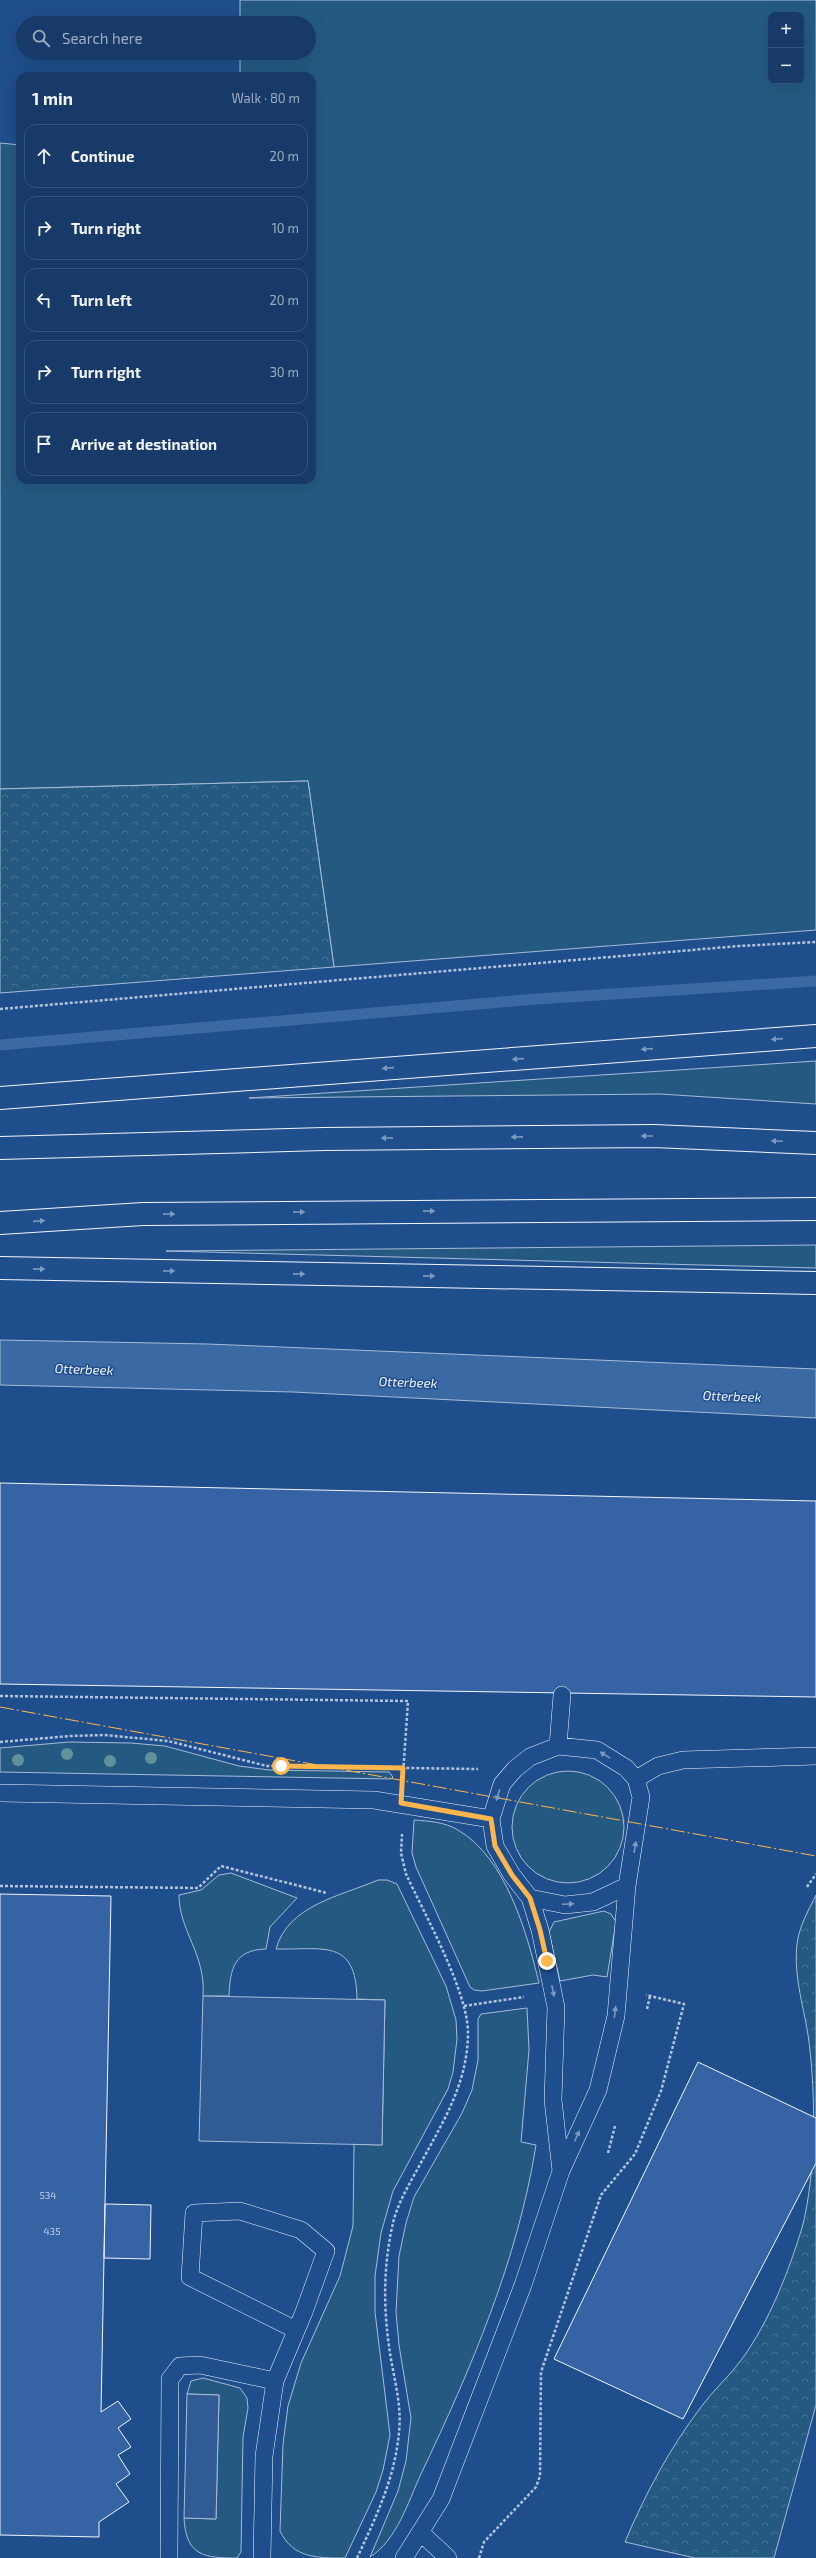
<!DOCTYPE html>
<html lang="en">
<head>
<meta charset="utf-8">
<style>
	body { margin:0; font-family:"Exo 2",sans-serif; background:#20416f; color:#f1f3f6 }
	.controls { position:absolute; right:12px; top:12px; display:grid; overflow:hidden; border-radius:8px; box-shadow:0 4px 16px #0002 }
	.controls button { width:36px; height:36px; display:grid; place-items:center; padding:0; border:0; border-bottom:1px solid #36547d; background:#173a69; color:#f1f3f6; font:20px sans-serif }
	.stop { position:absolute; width:12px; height:12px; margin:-9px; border:3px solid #ffb74d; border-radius:50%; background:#fff }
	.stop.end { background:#ffb74d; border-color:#fff; box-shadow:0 1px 4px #0008 }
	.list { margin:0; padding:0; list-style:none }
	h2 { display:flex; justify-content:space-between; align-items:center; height:52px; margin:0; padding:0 16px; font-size:17px }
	h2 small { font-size:13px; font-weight:400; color:#9eadc0 }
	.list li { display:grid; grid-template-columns:26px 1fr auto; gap:12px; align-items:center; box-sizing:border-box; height:64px; margin:0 8px 8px; padding:0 8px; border:1px solid #36547d; border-radius:12px }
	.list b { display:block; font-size:15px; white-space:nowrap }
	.list em { font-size:13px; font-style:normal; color:#9eadc0 }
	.icon { flex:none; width:22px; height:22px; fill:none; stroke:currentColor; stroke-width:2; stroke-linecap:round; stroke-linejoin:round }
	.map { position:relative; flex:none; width:816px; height:2558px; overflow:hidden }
	.search { position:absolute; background:#173a69; box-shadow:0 4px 16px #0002; left:16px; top:16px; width:300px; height:44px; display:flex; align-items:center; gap:10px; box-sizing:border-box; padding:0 14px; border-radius:22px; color:#9eadc0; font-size:15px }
	.panel { position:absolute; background:#173a69; box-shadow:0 4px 16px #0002; left:16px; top:72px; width:300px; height:412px; border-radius:12px }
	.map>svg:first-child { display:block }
</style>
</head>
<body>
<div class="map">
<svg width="816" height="2558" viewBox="0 0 816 2558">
	<defs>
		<pattern id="forest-crowns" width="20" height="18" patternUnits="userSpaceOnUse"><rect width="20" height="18" fill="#245a82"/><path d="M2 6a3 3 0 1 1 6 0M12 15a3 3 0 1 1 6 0" fill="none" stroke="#447295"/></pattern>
	</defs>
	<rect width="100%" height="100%" fill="#1f4e8c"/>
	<!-- green -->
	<path fill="#245a82" stroke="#a8bbd7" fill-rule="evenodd" d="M 240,0 L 816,0 L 816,930 L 334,967 L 308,781 L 0,789 L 0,143 L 20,145 L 20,480 L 312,480 L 312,76 L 240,76 L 240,53 L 309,53 L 309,23 L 240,23 ZM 771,15 L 801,15 L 801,81 L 771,81 Z
		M 816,1061 L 816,1104 L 660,1094 L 249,1098 Z
		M 816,1245 L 816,1268 L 166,1251 Z
		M 69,1742 L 131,1743 L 165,1746 L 239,1766 L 269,1770 L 389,1772 L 393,1777 L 391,1779 L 0,1772 L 0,1748 Z
		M512 1827a56 56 0 1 1 112 0a56 56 0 1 1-112 0Z
		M 414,1820 C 429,1821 445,1822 458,1830 C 506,1858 527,1933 539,1983 L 482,1991 L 474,1990 L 470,1987 L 416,1867 L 412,1853 Z
		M 231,1873 L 297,1898 L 270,1927 L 266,1949 C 234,1950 230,1969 229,1996 L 203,1996 C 206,1954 179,1931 179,1895 L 201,1890 L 219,1875 Z
		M 378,1880 L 387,1880 L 397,1884 L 446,1986 L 456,2020 L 457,2039 L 453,2072 L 448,2089 L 393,2191 L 381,2233 L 375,2276 L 375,2312 L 390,2435 L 383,2470 L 376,2492 L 345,2558 C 316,2558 293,2558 280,2531 L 283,2444 L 288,2406 L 301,2363 L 340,2276 L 353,2226 L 354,2144 L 382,2145 L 385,2000 L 357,1999 C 356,1938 323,1950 276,1949 C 288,1905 341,1896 378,1880 Z
		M 604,1911 L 611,1914 L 616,1922 L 607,1977 L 593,1975 L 560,1981 L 549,1932 L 554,1922 Z
		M 527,2008 L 529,2050 L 521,2142 L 536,2145 C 518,2259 471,2369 421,2474 C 408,2502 397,2540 370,2557 L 398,2491 L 406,2461 L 411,2418 L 399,2345 L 396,2312 L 399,2256 L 406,2223 L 414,2197 L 462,2113 L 472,2090 L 478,2060 L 478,2019 L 481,2014 Z
		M 203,2378 L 240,2388 L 247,2398 L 248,2408 L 243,2437 L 241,2552 L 237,2558 C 204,2558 186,2556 184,2518 L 216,2519 L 219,2395 L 187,2394 L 191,2381 Z"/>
	<!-- forest -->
	<path fill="url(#forest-crowns)" stroke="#a8bbd7" d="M 308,781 L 334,967 L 0,993 L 0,789 Z
		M 816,1895 L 816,2405 L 774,2558 L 695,2558 L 625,2542 C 645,2494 670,2448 701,2407 C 713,2390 730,2376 742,2359 C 770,2320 788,2273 802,2228 C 816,2174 816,2098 809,2042 C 805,2010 793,1977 797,1944 C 799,1927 808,1911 816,1895 Z"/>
	<!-- parking -->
	<path fill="#305b95" stroke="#a8bbd7" d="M 203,1996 L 385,2000 L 382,2145 L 199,2141 Z
		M 187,2394 L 219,2395 L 216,2519 L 184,2518 Z"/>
	<!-- water -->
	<path fill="#3b69a3" stroke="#a8bbd7" d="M 0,1340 L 208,1344 L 816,1369 L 816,1418 L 293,1392 L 0,1385 Z"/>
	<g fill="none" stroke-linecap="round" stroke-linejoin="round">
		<!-- stream -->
		<path stroke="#3b69a3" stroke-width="11" d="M 0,1045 L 537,999 L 816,981"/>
	</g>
	<!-- building -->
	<path fill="#3563a3" stroke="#f2f6ff" d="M 0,1483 L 816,1501 L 816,1697 L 0,1684 Z
		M 0,1894 L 111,1896 L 101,2412 L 118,2401 L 131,2419 L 118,2428 L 131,2447 L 118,2455 L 130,2474 L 116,2484 L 129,2502 L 99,2522 L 99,2537 L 0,2535 Z
		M 698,2062 L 816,2118 L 816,2163 L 683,2419 L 554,2359 Z
		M 105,2204 L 151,2205 L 150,2259 L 104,2258 Z"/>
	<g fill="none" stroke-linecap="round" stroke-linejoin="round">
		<defs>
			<path id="service" d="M 558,1746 L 562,1695
				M 636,1779 L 658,1766 L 683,1760 L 816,1756
				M 0,1793 L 374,1800 L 491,1819
				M 530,1898 L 565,1905 L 593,1902 L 627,1886
				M 420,2532 L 448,2558
				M 169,2558 L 170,2379 L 180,2366 L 200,2365 L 275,2381
				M 262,2558 L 264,2456 L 275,2381 L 304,2312 L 326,2251 L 301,2230 L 240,2211 L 194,2213 L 190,2277 L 296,2330
				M 404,2558 L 441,2499 L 523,2285 L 561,2171 L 598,2090 L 616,2016 L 627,1886 L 641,1797 L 636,1779 L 626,1768 L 597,1750 L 558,1746 L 530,1757 L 515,1769 L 502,1784 L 491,1819 L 495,1846 L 512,1875 L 530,1898 L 540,1930 L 556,2007 L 553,2100 L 561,2171"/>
			<path id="trunk" d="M 0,1098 L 816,1036
				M 0,1148 L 324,1139 L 654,1136 L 816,1143
				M 0,1223 L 143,1214 L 816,1209
				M 0,1268 L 816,1283"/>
		</defs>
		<!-- service casing -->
		<use href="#service" stroke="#f2f6ff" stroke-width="18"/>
		<!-- trunk casing -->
		<use href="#trunk" stroke="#f2f6ff" stroke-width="24"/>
		<!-- path -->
		<path stroke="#b3c4dc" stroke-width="2.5" stroke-dasharray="3 2" stroke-linecap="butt" d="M 0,1009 L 739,946 L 816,942
			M 0,1696 L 408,1701 L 403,1775
			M 0,1742 L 70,1736 L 104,1735 L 168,1741 L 267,1766 L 478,1769
			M 0,1886 L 198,1888 L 221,1866 L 327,1893
			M 807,1887 L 816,1874
			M 464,2006 L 524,1997
			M 647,2009 L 650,1996
			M 608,2153 L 615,2126
			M 357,2558 C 376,2517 395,2478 399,2432 C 402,2405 394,2379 390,2353 C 383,2308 383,2263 394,2219 C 399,2202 408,2186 417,2170 C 441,2125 468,2085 468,2032 C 467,1990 425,1915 406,1874 L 401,1853 L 402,1834
			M 479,2558 L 484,2542 L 536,2487 L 540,2476 L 541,2372 L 601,2195 L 635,2154 L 661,2091 L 684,2004 L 646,1995"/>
		<!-- service -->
		<use href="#service" stroke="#1f4e8c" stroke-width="17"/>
		<!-- trunk -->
		<use href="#trunk" stroke="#1f4e8c" stroke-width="22"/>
		<!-- power -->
		<path stroke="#ffb74d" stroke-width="1" stroke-dasharray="14 3 2 3" stroke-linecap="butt" d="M 0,1707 L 816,1856"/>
	</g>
	<!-- trees -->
	<g fill="#61919a">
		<circle cx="67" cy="1754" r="6"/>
		<circle cx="151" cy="1758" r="6"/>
		<circle cx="18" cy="1760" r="6"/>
		<circle cx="110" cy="1761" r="6"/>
	</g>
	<!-- one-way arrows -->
	<defs><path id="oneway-solid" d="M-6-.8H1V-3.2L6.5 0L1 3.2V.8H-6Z"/></defs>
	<g fill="#7e9ac0">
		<use href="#oneway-solid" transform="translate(777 1039) rotate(176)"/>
		<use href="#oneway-solid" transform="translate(647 1049) rotate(176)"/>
		<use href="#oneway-solid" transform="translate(518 1059) rotate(176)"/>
		<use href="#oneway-solid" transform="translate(388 1068) rotate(176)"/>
		<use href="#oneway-solid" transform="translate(647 1136) rotate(180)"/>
		<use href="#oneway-solid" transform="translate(517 1137) rotate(179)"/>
		<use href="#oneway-solid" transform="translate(387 1138) rotate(179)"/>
		<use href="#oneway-solid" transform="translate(777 1141) rotate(-177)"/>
		<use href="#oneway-solid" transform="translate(429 1211) rotate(-1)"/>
		<use href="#oneway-solid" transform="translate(299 1212) rotate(-1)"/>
		<use href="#oneway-solid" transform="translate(169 1214) rotate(-1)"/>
		<use href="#oneway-solid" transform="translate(39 1221) rotate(-4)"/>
		<use href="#oneway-solid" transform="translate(39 1269) rotate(1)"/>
		<use href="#oneway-solid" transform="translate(169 1271) rotate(1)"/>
		<use href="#oneway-solid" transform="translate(299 1274) rotate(1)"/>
		<use href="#oneway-solid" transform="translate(429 1276) rotate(1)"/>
		<use href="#oneway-solid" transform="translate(605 1755) rotate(-148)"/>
		<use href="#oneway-solid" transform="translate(498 1795) rotate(107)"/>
		<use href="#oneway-solid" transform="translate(635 1847) rotate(-81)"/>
		<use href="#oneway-solid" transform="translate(568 1904) rotate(-2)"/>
		<use href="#oneway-solid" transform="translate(553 1991) rotate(78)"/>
		<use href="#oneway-solid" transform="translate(615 2012) rotate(-84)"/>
		<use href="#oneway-solid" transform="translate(577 2136) rotate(-66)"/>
	</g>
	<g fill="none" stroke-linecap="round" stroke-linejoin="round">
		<!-- route -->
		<path stroke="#ffb74d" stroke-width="5" d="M 281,1766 L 403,1768 L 401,1803 L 491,1819 L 495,1846 L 512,1875 L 530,1898 L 540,1930 L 547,1961"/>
	</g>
	<g text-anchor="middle" stroke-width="3" stroke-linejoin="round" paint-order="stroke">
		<!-- number labels -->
		<g font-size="10" fill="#c3d1e8">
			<text x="48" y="2199">534</text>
			<text x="52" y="2235">435</text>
		</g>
		<!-- water labels -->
		<g font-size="13" font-style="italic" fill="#f2f6ff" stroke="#1f4e8c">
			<text transform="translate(84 1369) rotate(2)" y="5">Otterbeek</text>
			<text transform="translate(408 1382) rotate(2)" y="5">Otterbeek</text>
			<text transform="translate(732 1396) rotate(2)" y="5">Otterbeek</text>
		</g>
	</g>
</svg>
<div class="controls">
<button>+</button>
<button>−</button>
</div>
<div class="stop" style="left:281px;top:1766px"></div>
<div class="stop end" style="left:547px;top:1961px"></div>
<div class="search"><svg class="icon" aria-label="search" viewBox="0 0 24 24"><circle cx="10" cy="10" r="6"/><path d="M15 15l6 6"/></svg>Search here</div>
<section class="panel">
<h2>1 min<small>Walk · 80 m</small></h2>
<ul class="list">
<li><svg class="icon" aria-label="ahead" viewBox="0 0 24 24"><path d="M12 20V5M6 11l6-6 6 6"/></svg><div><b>Continue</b></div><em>20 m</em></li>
<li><svg class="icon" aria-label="right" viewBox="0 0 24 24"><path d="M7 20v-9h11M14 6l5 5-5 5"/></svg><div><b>Turn right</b></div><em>10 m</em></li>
<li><svg class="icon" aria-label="left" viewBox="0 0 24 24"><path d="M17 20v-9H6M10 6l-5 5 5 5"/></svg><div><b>Turn left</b></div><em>20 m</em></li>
<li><svg class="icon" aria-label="right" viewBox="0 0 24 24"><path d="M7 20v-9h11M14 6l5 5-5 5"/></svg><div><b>Turn right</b></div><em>30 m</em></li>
<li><svg class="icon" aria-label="arrive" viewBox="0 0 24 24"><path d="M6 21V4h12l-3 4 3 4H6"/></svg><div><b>Arrive at destination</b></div></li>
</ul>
</section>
</div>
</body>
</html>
